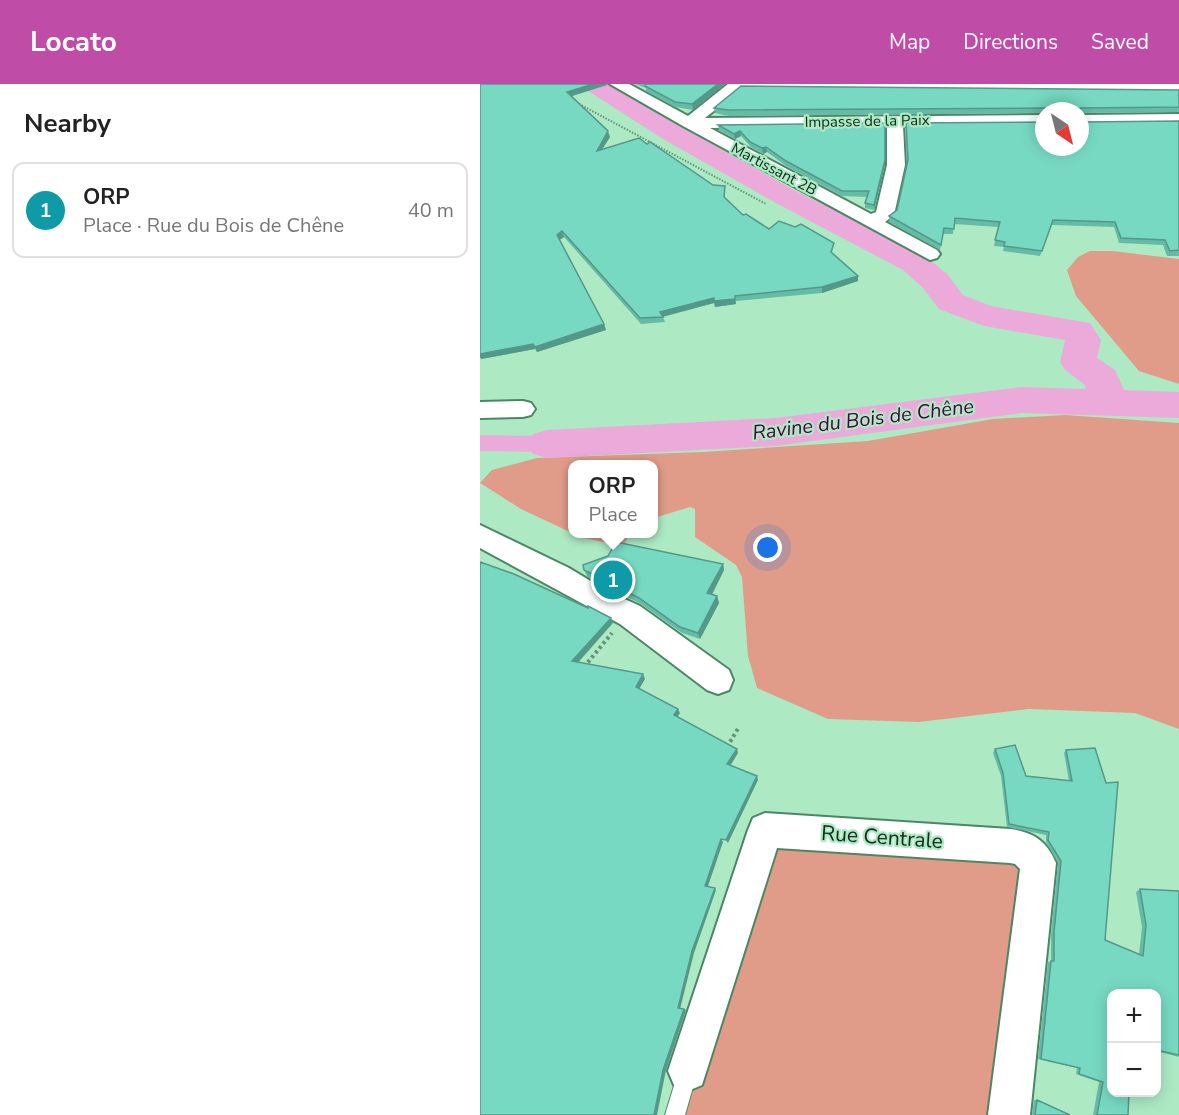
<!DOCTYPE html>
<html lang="en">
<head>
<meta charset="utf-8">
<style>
	body { margin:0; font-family:"Nunito Sans",sans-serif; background:#f2f2f2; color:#222 }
	.controls { position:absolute; right:18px; bottom:18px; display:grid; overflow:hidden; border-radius:12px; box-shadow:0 3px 15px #0003 }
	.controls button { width:54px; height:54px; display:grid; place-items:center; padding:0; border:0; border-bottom:2px solid #e0e0e0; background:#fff; color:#222; font:30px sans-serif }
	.compass { position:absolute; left:555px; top:18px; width:54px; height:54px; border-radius:50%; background:#fff; box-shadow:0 3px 15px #0003; rotate:145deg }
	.you { position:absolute; left:288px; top:464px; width:21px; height:21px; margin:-15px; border:4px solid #fff; border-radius:50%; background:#1a73e8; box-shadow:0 0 0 9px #1a73e833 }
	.badge { display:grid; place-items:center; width:39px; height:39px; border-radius:50%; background:#bf4ca6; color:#fff; font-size:20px; font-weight:700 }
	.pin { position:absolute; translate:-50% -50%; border:3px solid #fff; box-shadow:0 2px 6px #0006 }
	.popup { position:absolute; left:88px; top:376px; width:90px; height:78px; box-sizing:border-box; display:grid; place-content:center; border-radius:12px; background:#fff; filter:drop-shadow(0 2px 4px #0005); font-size:20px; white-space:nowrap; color:#767676 }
	.popup b { font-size:22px; color:#222 }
	.popup::after { content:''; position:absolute; left:50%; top:100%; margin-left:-12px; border:12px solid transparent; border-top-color:#fff }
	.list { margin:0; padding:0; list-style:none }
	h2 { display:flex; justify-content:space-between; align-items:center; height:78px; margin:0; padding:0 24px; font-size:26px }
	h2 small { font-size:20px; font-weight:400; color:#767676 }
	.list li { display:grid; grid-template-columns:39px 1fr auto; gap:18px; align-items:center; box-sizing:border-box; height:96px; margin:0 12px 12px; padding:0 12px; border:2px solid #e0e0e0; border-radius:12px }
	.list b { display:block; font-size:22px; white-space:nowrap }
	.list p { margin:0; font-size:20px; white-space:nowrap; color:#767676 }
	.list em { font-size:20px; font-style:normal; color:#767676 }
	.map { position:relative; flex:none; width:699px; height:1031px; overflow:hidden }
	header { display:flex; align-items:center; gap:36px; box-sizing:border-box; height:84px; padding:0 30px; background:#bf4ca6; color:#fff }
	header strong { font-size:28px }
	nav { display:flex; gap:33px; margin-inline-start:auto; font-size:21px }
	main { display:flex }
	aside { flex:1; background:#fff }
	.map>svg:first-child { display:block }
</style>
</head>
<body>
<header>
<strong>Locato</strong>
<nav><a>Map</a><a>Directions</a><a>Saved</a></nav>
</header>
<main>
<aside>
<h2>Nearby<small></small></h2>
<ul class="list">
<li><span class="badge" style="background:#0f9aa8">1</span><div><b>ORP</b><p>Place · Rue du Bois de Chêne</p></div><em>40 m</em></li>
</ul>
</aside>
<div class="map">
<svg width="699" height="1031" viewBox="0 0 699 1031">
	<rect width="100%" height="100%" fill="#adeac4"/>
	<!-- green -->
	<path fill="#e09c88" d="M 610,167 L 632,167 L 699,175 L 699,300 L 659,287 L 596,212 L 587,186 L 598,173 Z
		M 585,331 L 699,339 L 699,645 L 655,629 L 549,625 L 439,638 L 348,635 L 277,604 L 268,572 L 262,493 L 256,481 L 215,453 L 215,425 L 210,423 L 174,434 L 174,380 L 92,380 L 92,449 L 41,425 L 0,399 L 12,386 L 57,374 L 223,368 L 388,357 L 513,335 Z
		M 93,450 L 150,450 L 143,462 L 104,454 Z
		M 298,756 L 545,780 L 512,1031 L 205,1031 Z"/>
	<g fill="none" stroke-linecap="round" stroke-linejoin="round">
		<!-- canal -->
		<path fill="#ecaada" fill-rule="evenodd" d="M 0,351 L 67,352 L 75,354 L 79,360 L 75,366 L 67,368 L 0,367 Z"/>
		<!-- river -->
		<path fill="#ecaada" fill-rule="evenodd" d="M 102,0 L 131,0 L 201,43 L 314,106 L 445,172 L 467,190 L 483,211 L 511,222 L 610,239 L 621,256 L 617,274 L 635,286 L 644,306 L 699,308 L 699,334 L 541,329 L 295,362 L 67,374 L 53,370 L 47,360 L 53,350 L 67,346 L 295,334 L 541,303 L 606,305 L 605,301 L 585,286 L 580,278 L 585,256 L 504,242 L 459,225 L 443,204 L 423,186 L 294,118 L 183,55 L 105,5 Z"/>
		<defs>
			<path id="service" d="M 207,979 L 214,982 L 217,989 L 205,1031 L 185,1031 L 200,982 Z"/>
			<path id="minor" d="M 130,0 L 149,0 L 208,32 L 248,0 L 699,0 L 699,9 L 261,5 L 225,34 L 564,31 L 564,41 L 423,42 L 425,81 L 414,131 L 405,138 L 457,166 L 460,170 L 457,174 L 450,176 L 203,42 ZM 407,42 L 407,81 L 396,128 L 391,130 L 230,44 Z
				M 699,30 L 699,40 L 600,41 L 600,31 Z
				M 43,317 L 51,319 L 55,325 L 51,331 L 43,333 L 0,334 L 0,318 Z
				M 0,441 L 89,484 L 127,507 L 160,522 L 249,586 L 253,596 L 249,606 L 238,610 L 227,606 L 140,540 L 0,464 Z
				M 285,729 L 530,745 C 553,748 567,757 576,779 L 550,1031 L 508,1031 L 540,785 L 535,780 L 530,779 L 297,764 L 222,1001 L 208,1007 L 194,1001 L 188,987 L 268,746 L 273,734 Z"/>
		</defs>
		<!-- service casing -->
		<use href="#service" stroke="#4d8665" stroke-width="2"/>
		<!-- minor casing -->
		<use href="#minor" stroke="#4d8665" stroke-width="4"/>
		<!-- path-far1 -->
		<path stroke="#679478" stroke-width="2" stroke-dasharray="1.5 1.5" stroke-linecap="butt" d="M 99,20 L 286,120"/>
		<!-- path -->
		<path stroke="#679478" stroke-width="4" stroke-dasharray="3 3" stroke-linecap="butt" d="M 104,583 L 132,549
			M 247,663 L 259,643"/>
		<!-- service -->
		<use href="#service" fill="#fff" fill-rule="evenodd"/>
		<!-- minor -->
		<use href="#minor" fill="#fff" fill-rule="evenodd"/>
	</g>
	<!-- wall -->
	<path fill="#66bba7" d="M 0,0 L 128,1 L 92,12 L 130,53 L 122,65 L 167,60 L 233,101 L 245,102 L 245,114 L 263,131 L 289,145 L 354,159 L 352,169 L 378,192 L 378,197 L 342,209 L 256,217 L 256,220 L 235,223 L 234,219 L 183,233 L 185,238 L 161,240 L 84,153 L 79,156 L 124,240 L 126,246 L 57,268 L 55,265 L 1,275 Z
		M 155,0 L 245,0 L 213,26 L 195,23 L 166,7 L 166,4 Z
		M 699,6 L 699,28 L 600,29 L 600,27 L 564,27 L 564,29 L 249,32 L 235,29 L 234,24 Z
		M 699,37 L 699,172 L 687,172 L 683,161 L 639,159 L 634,143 L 572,141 L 560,172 L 523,167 L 524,163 L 514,162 L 518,143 L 474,140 L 473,150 L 463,150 L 460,166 L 409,138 L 409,132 L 417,126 L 427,79 L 426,39 Z
		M 238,41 L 405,81 L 394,126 L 385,124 L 385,119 L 387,113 L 362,112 L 306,82 L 287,68 L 283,70 L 271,63 L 261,52 L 255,55 L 239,46 Z
		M 128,472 L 243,480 L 244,486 L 232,511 L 237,512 L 239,519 L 220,555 L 202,549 L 161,520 L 107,492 L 104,486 Z
		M 515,665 L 546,692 L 589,697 L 584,669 L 586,666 L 625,856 L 659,870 L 662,843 L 656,808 L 660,805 L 699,807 L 699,973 L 676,967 L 676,909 L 632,909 L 648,1031 L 613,1031 L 619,998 L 596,990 L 597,984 L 558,975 L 568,878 L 571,877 L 571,850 L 578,779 L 566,758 L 566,751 L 527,743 L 521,692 L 513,669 Z
		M 554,1016 L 557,1016 L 590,1031 L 552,1031 Z"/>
	<!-- shaded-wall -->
	<path fill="#539888" d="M 113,0 L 129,0 L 89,13 L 87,8 Z
		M 238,0 L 245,0 L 213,26 L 212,20 Z
		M 128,47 L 130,53 L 118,72 L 117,67 Z
		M 260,47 L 261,52 L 255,55 L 254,50 Z
		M 286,63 L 287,68 L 283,70 L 282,64 Z
		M 405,76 L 405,81 L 394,126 L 394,121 Z
		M 82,147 L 84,153 L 78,157 L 77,151 Z
		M 378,192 L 378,197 L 342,209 L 342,203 Z
		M 234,214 L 234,219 L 181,233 L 180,228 Z
		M 255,215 L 256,220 L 235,223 L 234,217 Z
		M 124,240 L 126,246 L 57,268 L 55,263 Z
		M 53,260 L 55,265 L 1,275 L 0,273 L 0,270 Z
		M 243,480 L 244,486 L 229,516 L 227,509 Z
		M 237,512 L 239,519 L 220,555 L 218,549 Z
		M 131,534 L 133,539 L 95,582 L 92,577 Z
		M 163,590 L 165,595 L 158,607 L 156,603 Z
		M 198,625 L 200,629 L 196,635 L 194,631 Z
		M 257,665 L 258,669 L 249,684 L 247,680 Z
		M 277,692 L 278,696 L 248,759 L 246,756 Z
		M 241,755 L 243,758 L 227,805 L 225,802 Z
		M 235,804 L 236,806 L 214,869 L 200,925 L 198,924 L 212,867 Z
		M 204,925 L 206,926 L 186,986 L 177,1031 L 174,1031 L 183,986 Z"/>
	<!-- building -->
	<path fill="#77d9c2" stroke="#539888" stroke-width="1.5" d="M 0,0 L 113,0 L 87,8 L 128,47 L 117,67 L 159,54 L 167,60 L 170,58 L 233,101 L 245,102 L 244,113 L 263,131 L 266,130 L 289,145 L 299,137 L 315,143 L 321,140 L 354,159 L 351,168 L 378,192 L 342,203 L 255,212 L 255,215 L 234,217 L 234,214 L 180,228 L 183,233 L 160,234 L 82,147 L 77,151 L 124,240 L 55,263 L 53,260 L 0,270 Z
		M 166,0 L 238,0 L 212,20 L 195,18 L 165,2 Z
		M 261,2 L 699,6 L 699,23 L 600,24 L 600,27 L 567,27 L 567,24 L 248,26 L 234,24 Z
		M 600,37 L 601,38 L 699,37 L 699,166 L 690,167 L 685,156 L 641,154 L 635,138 L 573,136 L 562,167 L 524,162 L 525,158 L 515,156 L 520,138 L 475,134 L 474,145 L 464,144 L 461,161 L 409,132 L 417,126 L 428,76 L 426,39 L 564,38 L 564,63 L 600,63 Z
		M 405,39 L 405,76 L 394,121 L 385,119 L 389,107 L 362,107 L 306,77 L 286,63 L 282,64 L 270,58 L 260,47 L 254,50 L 238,41 Z
		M 136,458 L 243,480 L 227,509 L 237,512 L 218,549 L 200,543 L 159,514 L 104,486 L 103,481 L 128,472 Z
		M 0,478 L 34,490 L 108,524 L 108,522 L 131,534 L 92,577 L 163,590 L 156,603 L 198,625 L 194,631 L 257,665 L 247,680 L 277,692 L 246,756 L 241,755 L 225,802 L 235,804 L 212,867 L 198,924 L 204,925 L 183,986 L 174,1031 L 0,1031 Z
		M 535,661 L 546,692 L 592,697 L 586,666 L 615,664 L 626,699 L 638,698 L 625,856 L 663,872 L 666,841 L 660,805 L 699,807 L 699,971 L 676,966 L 676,909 L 632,909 L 632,1008 L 649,1008 L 648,1031 L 617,1031 L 623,998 L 599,990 L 600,984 L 561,975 L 571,877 L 574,877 L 574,848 L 581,777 L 568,756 L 569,748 L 529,740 L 523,689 L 515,665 Z
		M 557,1016 L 590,1031 L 555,1031 Z"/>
	<g text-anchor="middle" stroke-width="4.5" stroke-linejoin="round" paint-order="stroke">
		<!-- far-street labels -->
		<g font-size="15" fill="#112a1c" stroke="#adeac4">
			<text transform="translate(387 37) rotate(-1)" y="5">Impasse de la Paix</text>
			<text transform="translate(294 85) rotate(28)" y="5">Martissant 2B</text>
		</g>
		<!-- water labels -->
		<g font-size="20" font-style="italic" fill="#4e0041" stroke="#adeac4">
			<text transform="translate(383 335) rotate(-7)" y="7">Ravine du Bois de Chêne</text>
		</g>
		<!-- near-street labels -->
		<g font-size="21" fill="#112a1c" stroke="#adeac4">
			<text transform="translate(402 753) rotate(4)" y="7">Rue Centrale</text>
		</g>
	</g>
</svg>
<div class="controls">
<button>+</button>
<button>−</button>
</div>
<svg class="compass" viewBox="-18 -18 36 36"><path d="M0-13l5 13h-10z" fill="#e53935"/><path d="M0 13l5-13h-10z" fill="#767676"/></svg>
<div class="you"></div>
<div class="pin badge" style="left:133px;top:496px;background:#0f9aa8">1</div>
<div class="popup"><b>ORP</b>Place</div>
</div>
</main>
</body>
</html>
